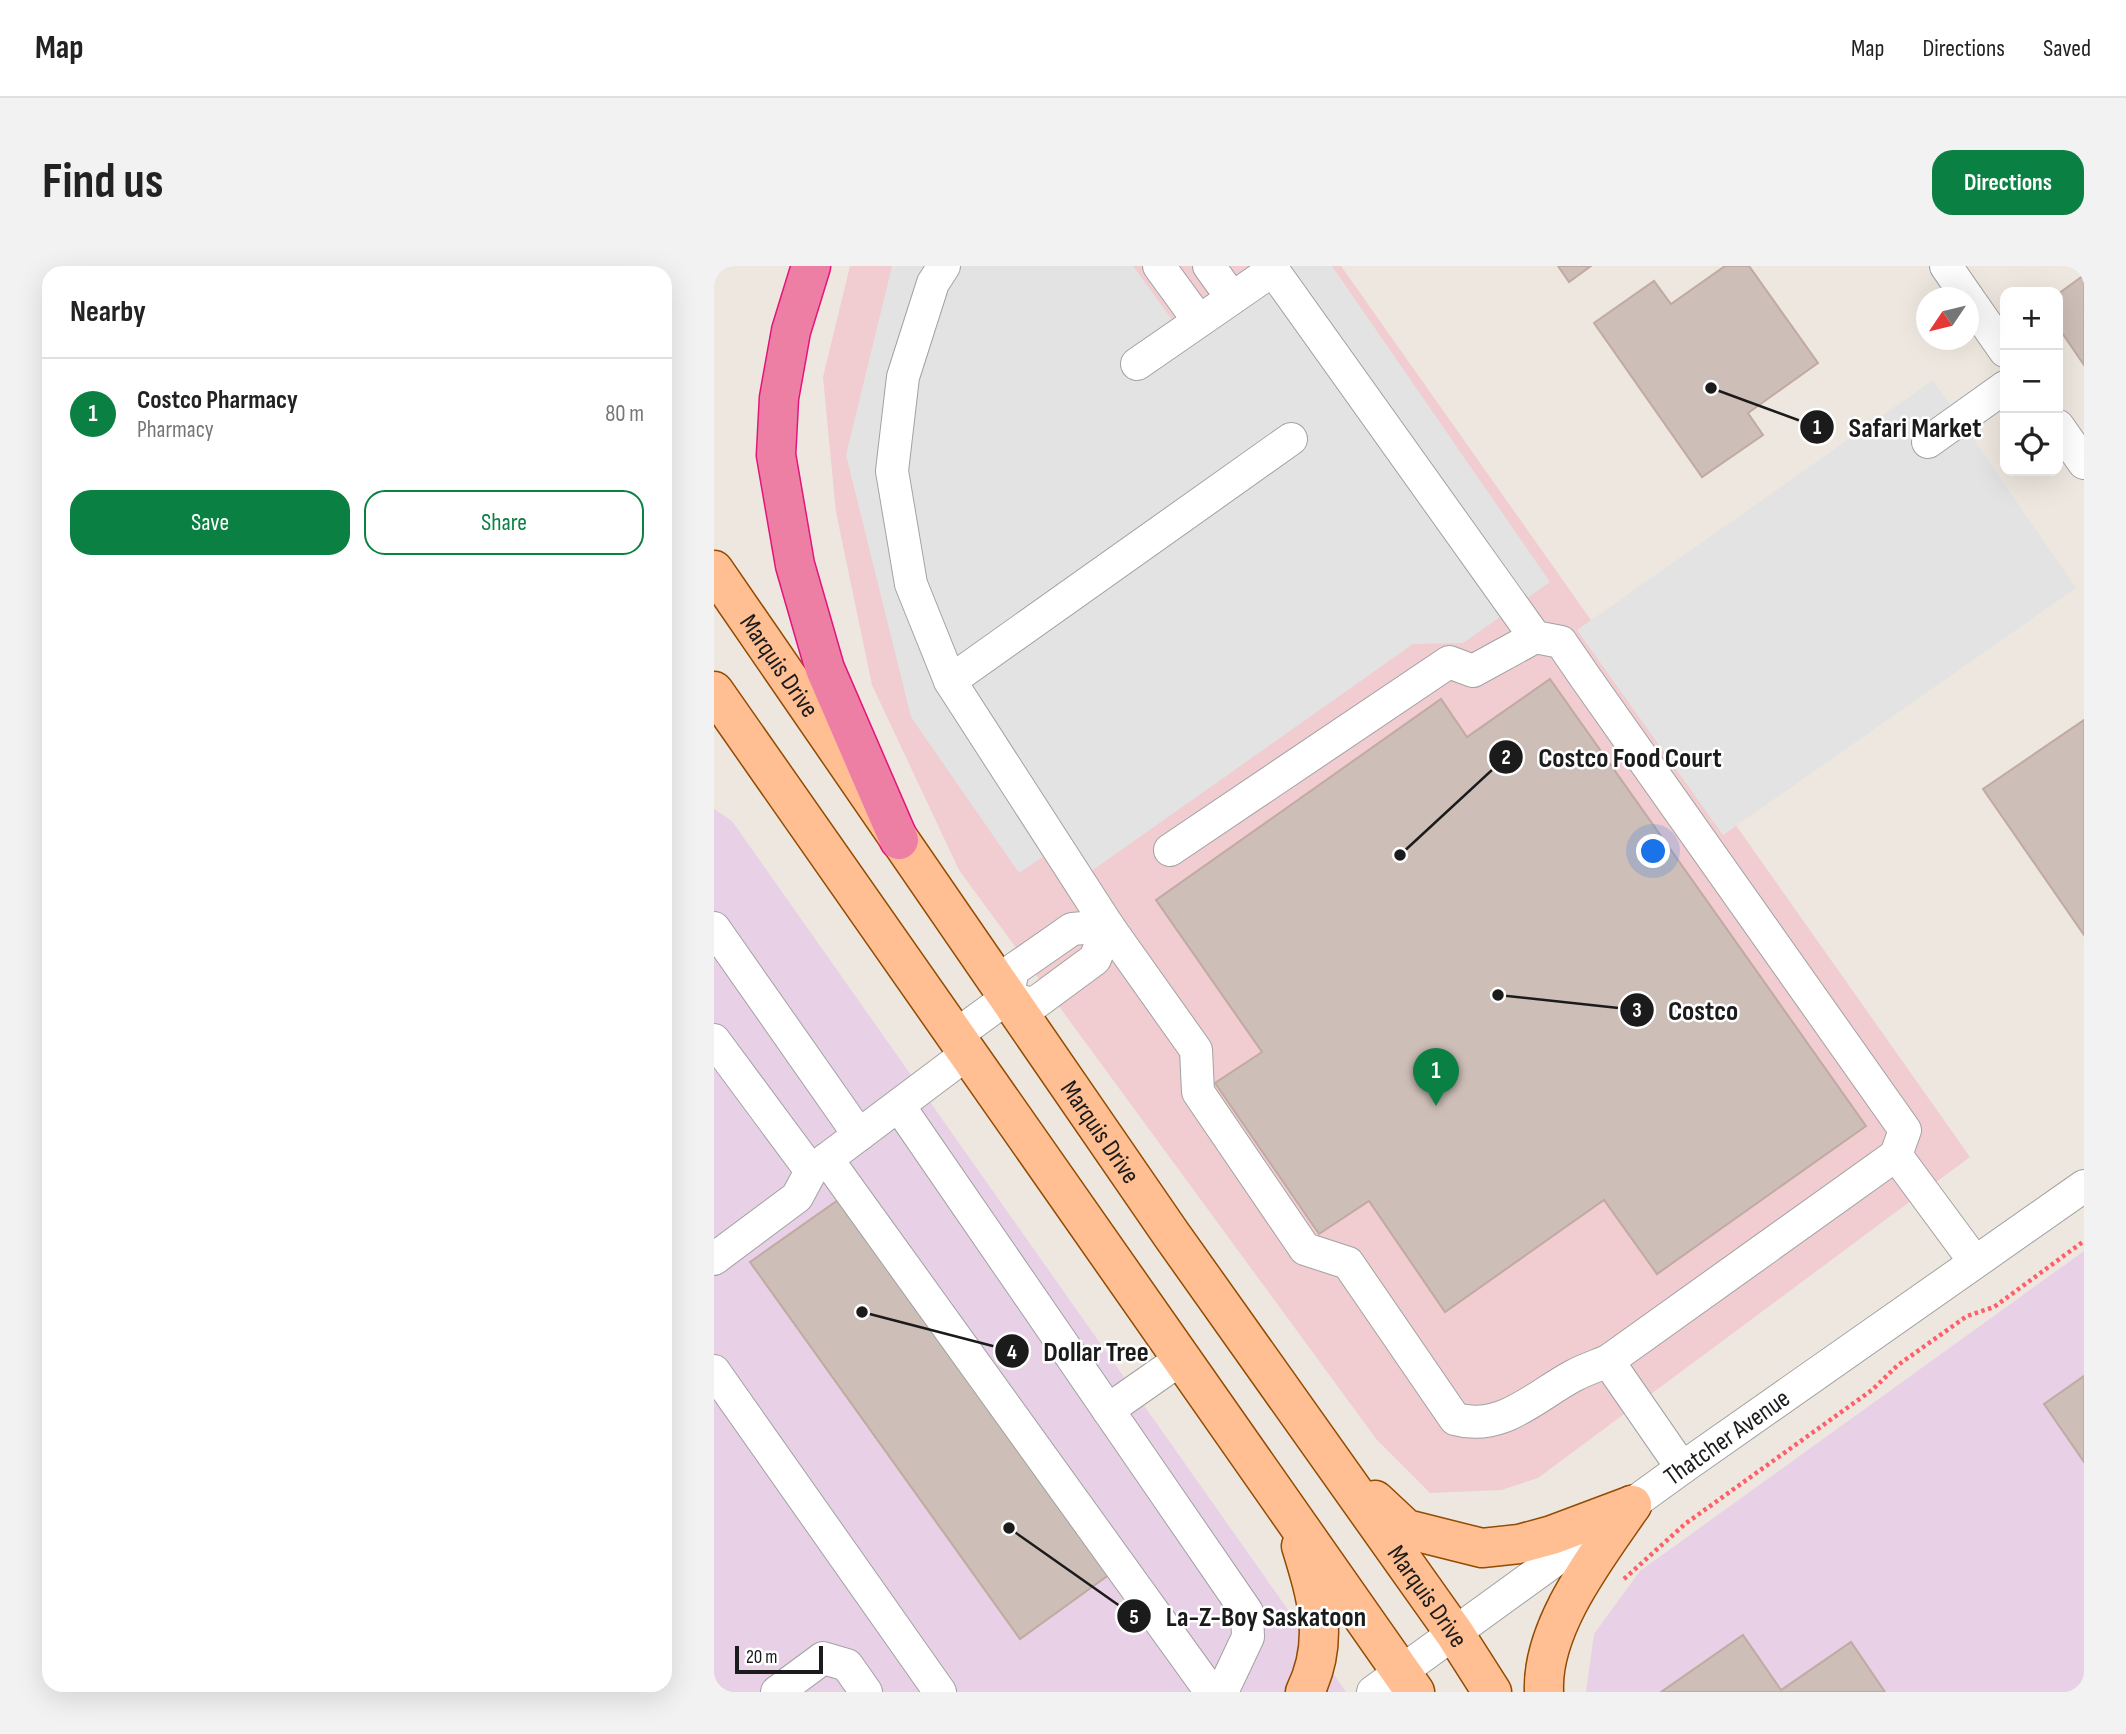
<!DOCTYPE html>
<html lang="en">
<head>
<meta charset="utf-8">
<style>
	body { margin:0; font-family:"Sofia Sans Condensed",sans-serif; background:#f2f2f2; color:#222 }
	.controls { position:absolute; right:21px; top:21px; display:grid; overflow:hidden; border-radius:14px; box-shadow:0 7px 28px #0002 }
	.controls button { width:63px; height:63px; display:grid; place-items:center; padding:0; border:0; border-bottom:2px solid #e0e0e0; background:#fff; color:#222; font:35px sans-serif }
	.compass { position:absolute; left:1202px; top:21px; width:63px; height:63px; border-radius:50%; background:#fff; box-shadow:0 7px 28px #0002; rotate:235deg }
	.scale { position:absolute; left:21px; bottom:18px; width:88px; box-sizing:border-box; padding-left:7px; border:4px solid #1b1b1b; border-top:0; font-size:19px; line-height:24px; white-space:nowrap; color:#1b1b1b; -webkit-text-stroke:5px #fff; paint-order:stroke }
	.you { position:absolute; left:940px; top:586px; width:24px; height:24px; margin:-18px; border:5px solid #fff; border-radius:50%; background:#1a73e8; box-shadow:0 0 0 10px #1a73e833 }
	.badge { display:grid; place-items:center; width:46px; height:46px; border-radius:50%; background:#0b8043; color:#fff; font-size:23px; font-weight:700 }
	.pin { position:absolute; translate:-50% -58px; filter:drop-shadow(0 2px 4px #0008) }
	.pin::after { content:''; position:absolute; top:37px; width:24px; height:21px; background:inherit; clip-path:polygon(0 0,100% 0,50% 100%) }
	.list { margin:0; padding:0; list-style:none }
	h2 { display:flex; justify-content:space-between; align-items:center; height:91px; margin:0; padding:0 28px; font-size:30px }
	h2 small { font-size:23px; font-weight:400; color:#767676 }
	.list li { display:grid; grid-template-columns:46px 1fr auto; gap:21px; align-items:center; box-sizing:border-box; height:112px; padding:0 28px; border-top:2px solid #e0e0e0 }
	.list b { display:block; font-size:26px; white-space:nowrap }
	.list p { margin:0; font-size:23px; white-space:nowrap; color:#767676 }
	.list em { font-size:23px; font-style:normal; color:#767676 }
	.actions { display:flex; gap:14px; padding:21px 28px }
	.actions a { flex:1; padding:16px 0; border:2px solid #0b8043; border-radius:21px; text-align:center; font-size:24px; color:#0b8043 }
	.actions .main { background:#0b8043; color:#fff }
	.icon { flex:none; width:38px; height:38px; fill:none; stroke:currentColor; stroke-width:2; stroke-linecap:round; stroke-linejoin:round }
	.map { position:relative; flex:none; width:1370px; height:1426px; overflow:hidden; border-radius:21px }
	header { display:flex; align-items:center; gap:42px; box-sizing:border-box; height:98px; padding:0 35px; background:#fff; border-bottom:2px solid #e0e0e0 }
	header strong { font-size:33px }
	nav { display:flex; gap:38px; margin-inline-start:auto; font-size:24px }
	.intro { display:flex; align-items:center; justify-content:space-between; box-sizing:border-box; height:168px; padding:0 42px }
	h1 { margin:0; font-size:49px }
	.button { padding:18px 32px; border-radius:21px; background:#0b8043; color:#fff; font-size:24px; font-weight:700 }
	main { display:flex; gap:42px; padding:0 42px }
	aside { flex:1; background:#fff; border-radius:21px; box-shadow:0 7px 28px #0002 }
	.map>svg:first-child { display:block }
</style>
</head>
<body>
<header>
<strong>Map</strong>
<nav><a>Map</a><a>Directions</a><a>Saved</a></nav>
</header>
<div class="intro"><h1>Find us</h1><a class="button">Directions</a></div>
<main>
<aside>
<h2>Nearby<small></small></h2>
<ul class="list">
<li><span class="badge">1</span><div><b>Costco Pharmacy</b><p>Pharmacy</p></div><em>80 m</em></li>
</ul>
<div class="actions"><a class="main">Save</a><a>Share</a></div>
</aside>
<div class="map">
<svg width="1370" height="1426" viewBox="0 0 1370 1426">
	<rect width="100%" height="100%" fill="#eee7df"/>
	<!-- commercial -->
	<path fill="#f1ccd0" d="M 136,0 L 627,0 L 1256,891 L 824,1212 L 787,1224 L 716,1227 L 663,1174 L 245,604 L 158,419 L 122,246 L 109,111 Z"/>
	<!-- industrial -->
	<path fill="#e8d0e7" d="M 0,543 L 18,555 L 632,1426 L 0,1426 Z
		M 1370,985 L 1370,1426 L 872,1426 L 880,1368 L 926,1305 Z"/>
	<!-- parking -->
	<path fill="#e3e3e3" d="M 178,0 L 419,0 L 462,59 L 546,0 L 618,0 L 836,316 L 749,377 L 699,378 L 352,623 L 330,590 L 305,607 L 197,451 L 132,189 Z
		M 1219,114 L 1362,322 L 1009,569 L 863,364 Z"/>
	<!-- building -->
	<path fill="#cebeb8" stroke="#c0aaa1" stroke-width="2" d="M 844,0 L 877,0 L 855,16 Z
		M 1011,0 L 1035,0 L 1104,97 L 1034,147 L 1049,169 L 988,211 L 880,57 L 940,15 L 957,38 Z
		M 1370,9 L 1370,99 L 1344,61 L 1344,28 Z
		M 836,413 L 1152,860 L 943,1008 L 890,934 L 731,1046 L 655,935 L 605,968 L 501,817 L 548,786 L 442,634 L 727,433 L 753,471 Z
		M 1370,454 L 1370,669 L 1269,523 Z
		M 127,932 L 396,1308 L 306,1373 L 36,996 Z
		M 1370,1110 L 1370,1196 L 1330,1138 Z
		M 1029,1369 L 1067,1424 L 1137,1376 L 1171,1426 L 947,1426 Z"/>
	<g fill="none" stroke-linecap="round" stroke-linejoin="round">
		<defs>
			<g id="minor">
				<path d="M 230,0 L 219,17 L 189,111 L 178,205 L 197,318 L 236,415 L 394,660 L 482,784 L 484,826 L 591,983 L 634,997 L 741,1153 C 788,1166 820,1131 859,1110 C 870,1104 882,1100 894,1095 L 1182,889"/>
				<path d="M 445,0 L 485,55"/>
				<path d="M 495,0 L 518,32"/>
				<path d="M 1232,0 L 1254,32"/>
				<path d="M 1254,32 L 1291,85"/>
				<path d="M 423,98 L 559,4 L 821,371 L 847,376 L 871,411 L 1191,864 L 1182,889 L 1261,996"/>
				<path d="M 1344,160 L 1370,197"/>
				<path d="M 1214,176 L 1291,121"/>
				<path d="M 236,415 L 577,173"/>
				<path d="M 456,584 L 735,396 L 759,405 L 821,371"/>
				<path d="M 0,662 L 145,869"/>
				<path d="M 293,732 L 320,738 L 381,693 L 394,660"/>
				<path d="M 241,770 L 293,732 L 299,704 L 358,663 L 394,660"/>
				<path d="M 0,774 L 97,905"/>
				<path d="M 185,840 L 533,1346 L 534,1371 L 508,1426"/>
				<path d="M 113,893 L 497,1426"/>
				<path d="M 0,993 L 83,931 L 97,905 L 254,787"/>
				<path d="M 894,1095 L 968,1202"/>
				<path d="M 0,1105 L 226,1426"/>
				<path d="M 394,1144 L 467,1093"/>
				<path d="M 63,1426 L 109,1392 L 133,1399 L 152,1426"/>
				<path id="s1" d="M 659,1426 L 968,1202 L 1370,920"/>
			</g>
			<g id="major">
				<path id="s2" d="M 0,304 L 457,968 L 741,1368 L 778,1426"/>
				<path d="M 0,425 L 701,1426"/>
				<path d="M 661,1234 L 692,1263 L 768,1282 L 805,1278 L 838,1269 L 918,1239"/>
				<path d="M 587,1280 C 603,1332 616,1375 591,1426"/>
				<path d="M 830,1426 C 827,1361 883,1290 918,1239"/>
			</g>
			<path id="highway" d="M 97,0 L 77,65 L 65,132 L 62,189 L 81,299 L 111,403 L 185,574"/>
		</defs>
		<!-- minor casing -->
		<use href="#minor" stroke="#a2a2a2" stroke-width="34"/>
		<!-- major casing -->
		<use href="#major" stroke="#924b00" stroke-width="41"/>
		<!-- highway casing -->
		<use href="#highway" stroke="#e3157c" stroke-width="41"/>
		<!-- path -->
		<path stroke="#ff5f68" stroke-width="4.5" stroke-dasharray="3.5 3.5" stroke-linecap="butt" d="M 910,1313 L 971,1258 L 1158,1124 L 1184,1099 L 1253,1050 L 1280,1041 L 1370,975"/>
		<!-- minor -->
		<use href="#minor" stroke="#fff" stroke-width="32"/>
		<!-- major -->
		<use href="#major" stroke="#ffbf93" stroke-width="38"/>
		<!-- highway -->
		<use href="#highway" stroke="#ed7fa5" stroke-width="38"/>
	</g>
	<g text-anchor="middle" stroke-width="5" stroke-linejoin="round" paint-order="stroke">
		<!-- street labels -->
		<g font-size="26" fill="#1b1b1b" stroke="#fff">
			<text dy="9" stroke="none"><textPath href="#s2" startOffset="116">Marquis Drive</textPath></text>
			<text dy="9" stroke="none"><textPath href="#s2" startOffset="682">Marquis Drive</textPath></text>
			<text dy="9" stroke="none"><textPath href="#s1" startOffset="436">Thatcher Avenue</textPath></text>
			<text dy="9" stroke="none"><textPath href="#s2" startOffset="1250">Marquis Drive</textPath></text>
		</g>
	</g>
	<!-- callouts -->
	<path fill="none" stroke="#1b1b1b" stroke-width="2.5" d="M997 122L1103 161M686 589L792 491M784 729L923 744M148 1046L298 1085M295 1262L420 1350"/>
	<g fill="#1b1b1b" stroke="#fff" stroke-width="2.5">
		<circle cx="997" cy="122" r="7"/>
		<circle cx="686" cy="589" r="7"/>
		<circle cx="784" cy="729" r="7"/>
		<circle cx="148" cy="1046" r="7"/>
		<circle cx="295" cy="1262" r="7"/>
		<circle cx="1103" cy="161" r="18"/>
		<circle cx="792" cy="491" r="18"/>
		<circle cx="923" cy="744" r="18"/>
		<circle cx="298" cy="1085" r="18"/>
		<circle cx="420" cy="1350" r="18"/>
	</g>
	<g font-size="21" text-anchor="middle" font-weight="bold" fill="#fff">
		<text x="1103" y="168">1</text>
		<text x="792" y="498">2</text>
		<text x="923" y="751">3</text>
		<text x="298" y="1093">4</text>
		<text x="420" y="1358">5</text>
	</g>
	<g font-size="28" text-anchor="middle" font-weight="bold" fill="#1b1b1b" stroke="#fff" stroke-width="5" stroke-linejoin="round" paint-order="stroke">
		<text x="1201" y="171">Safari Market</text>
		<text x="916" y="501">Costco Food Court</text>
		<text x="989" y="754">Costco</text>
		<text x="382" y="1095">Dollar Tree</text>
		<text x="552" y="1360">La-Z-Boy Saskatoon</text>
	</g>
</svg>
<div class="controls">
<button>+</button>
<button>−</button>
<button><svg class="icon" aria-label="locate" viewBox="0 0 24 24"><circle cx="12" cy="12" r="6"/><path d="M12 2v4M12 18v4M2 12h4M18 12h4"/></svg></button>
</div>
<svg class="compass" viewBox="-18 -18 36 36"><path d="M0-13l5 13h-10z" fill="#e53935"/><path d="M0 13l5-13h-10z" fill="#767676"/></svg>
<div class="scale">20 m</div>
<div class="you"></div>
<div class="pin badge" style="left:722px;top:840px">1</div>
</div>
</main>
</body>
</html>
